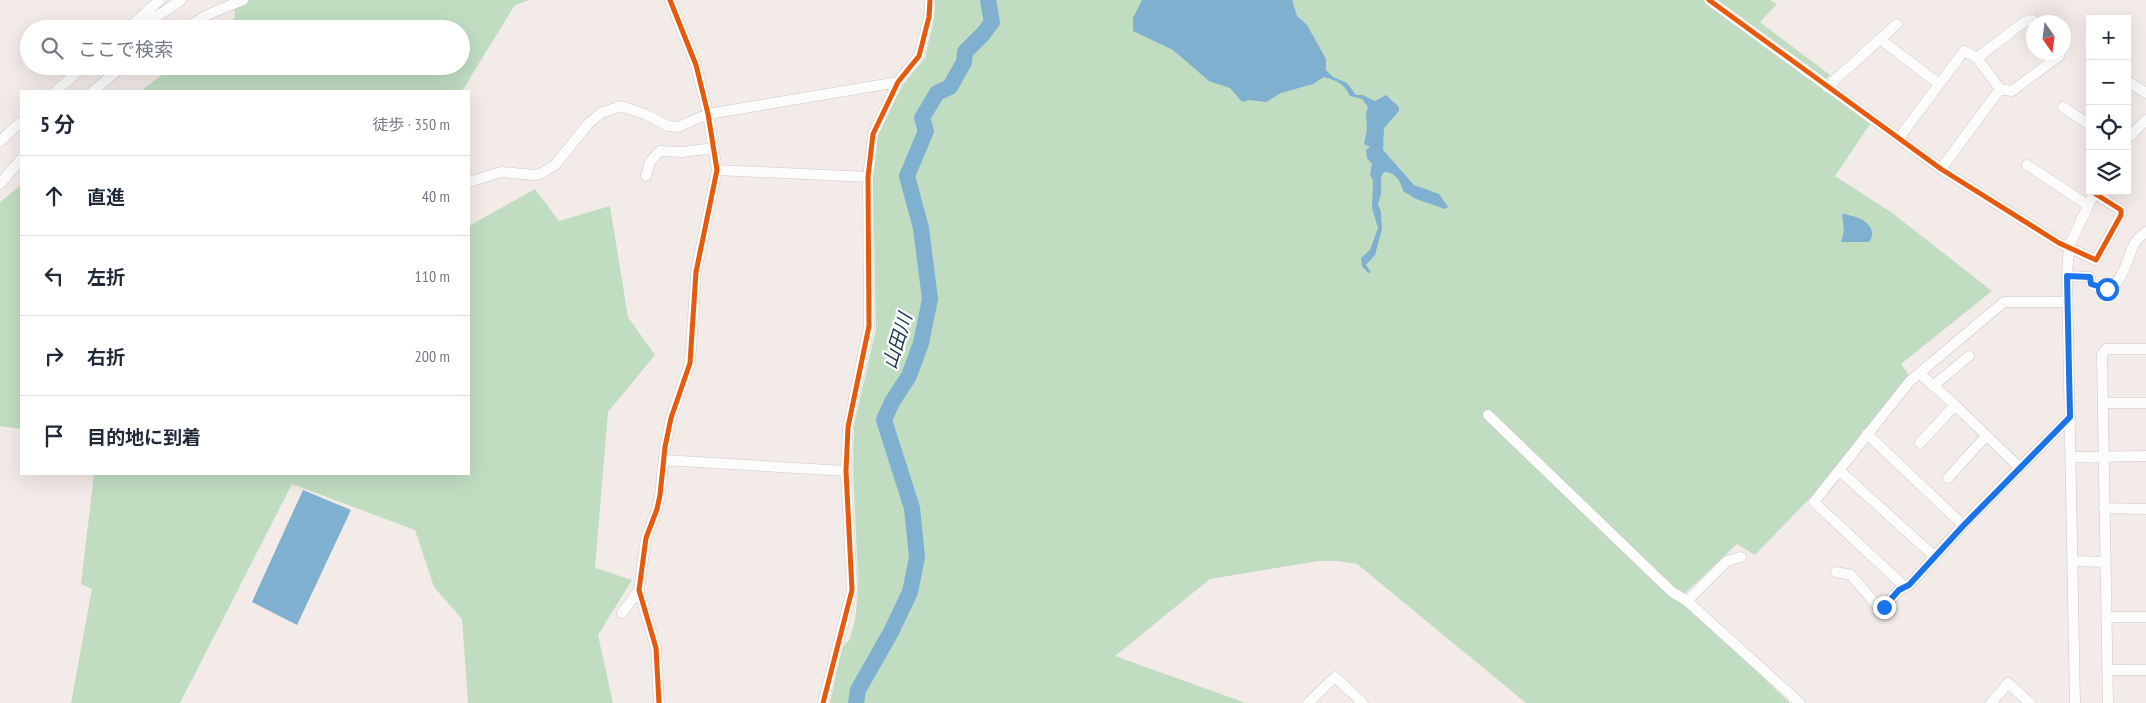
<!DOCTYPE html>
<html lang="ja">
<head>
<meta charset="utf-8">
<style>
	body { margin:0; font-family:"PT Sans Narrow","Noto Sans JP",sans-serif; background:#f6f6f7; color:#1f2937 }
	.controls { position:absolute; right:15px; top:15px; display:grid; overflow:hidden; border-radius:0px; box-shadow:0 5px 20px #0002 }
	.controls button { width:45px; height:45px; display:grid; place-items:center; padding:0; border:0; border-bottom:1px solid #e0e1e3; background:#fff; color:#1f2937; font:25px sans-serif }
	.compass { position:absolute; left:2026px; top:15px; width:45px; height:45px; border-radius:50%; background:#fff; box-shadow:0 5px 20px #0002; rotate:166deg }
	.stop { position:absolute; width:15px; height:15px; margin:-11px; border:4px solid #1a73e8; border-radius:50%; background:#fff }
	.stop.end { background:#1a73e8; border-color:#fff; box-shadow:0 1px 5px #0008 }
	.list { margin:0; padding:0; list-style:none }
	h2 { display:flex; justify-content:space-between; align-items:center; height:65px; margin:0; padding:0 20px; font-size:21px }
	h2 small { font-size:16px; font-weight:400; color:#747a83 }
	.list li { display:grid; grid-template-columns:32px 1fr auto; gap:15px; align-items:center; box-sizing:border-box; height:80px; padding:0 20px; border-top:1px solid #e0e1e3 }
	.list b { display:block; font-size:19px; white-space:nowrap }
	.list em { font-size:16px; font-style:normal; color:#747a83 }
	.icon { flex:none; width:28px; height:28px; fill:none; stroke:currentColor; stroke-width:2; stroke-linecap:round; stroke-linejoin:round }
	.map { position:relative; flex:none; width:2146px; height:703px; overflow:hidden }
	.search { position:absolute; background:#fff; box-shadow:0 5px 20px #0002; left:20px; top:20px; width:450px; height:55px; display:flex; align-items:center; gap:12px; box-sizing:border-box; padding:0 18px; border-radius:28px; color:#747a83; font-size:19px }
	.panel { position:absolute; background:#fff; box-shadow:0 5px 20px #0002; left:20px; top:90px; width:450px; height:385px; border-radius:0px }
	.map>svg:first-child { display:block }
</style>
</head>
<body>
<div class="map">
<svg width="2146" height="703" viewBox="0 0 2146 703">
	<rect width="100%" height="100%" fill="#f3ebe8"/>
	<!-- green -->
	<path fill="#c0ddc2" d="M 234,0 L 529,0 L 515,5 L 462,91 L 141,91 L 173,66 L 461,66 L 461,29 L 220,29 L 235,18 Z
		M 935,0 L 1770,0 L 1777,4 L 1760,22 L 1830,75 L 1820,86 L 1870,124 L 1835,176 L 1891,212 L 1992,291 L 1901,364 L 1910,377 L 1812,496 L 1755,555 L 1737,544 L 1680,598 L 1790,703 L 1526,703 L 1357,564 L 1338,561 L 1319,561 L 1210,579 L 1115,656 L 1246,703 L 830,703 L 842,648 L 849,640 L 855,621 L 857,601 L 858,580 L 853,468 L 854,426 L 876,329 L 873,175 L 878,134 L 903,85 L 925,58 L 934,21 Z
		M 21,185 L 21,429 L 0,426 L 0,202 Z
		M 535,189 L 559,221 L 610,206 L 628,317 L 655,355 L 608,412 L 595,568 L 632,580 L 598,635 L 613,703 L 468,703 L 462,619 L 434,587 L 415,530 L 292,484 L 180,703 L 71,703 L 92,589 L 81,584 L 94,474 L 469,474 L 469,226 Z"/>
	<!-- water -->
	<path fill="#80b0d0" d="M 1142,0 L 1292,0 L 1297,16 L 1307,25 L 1326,59 L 1326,70 L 1333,77 L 1347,83 L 1356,95 L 1362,95 L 1375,101 L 1386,95 L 1399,107 L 1399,111 L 1384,128 L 1383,150 L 1414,185 L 1439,194 L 1448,207 L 1445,209 L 1416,199 L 1403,191 C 1401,182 1395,171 1384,172 L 1381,177 L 1381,194 L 1378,204 L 1381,212 L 1382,229 L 1375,255 L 1366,265 L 1371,272 L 1368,273 L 1362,266 L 1361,258 L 1370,250 L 1378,228 L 1372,208 L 1373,181 L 1370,174 L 1372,164 L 1367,158 L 1366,150 L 1370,147 L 1364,144 L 1367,129 L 1366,113 L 1368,107 L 1362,99 L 1350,96 C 1344,84 1338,81 1324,77 L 1313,84 L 1281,93 L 1266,102 L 1249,100 L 1242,102 L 1230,88 L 1209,81 L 1173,50 L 1133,31 L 1133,18 Z
		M 1842,214 C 1855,215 1881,224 1869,242 L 1841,242 L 1844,230 Z
		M 303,490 L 351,510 L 297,625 L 252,602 Z"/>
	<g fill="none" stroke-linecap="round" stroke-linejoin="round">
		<!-- river -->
		<path stroke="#80b0d0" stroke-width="16" d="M 856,703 L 858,690 L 891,632 L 910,592 L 917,557 L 912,508 L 884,420 L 892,402 L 909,376 L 921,343 L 930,299 L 921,228 L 907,176 L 926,131 L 922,118 L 937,93 L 950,87 L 964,62 L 965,52 L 983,34 L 992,22 L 988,0"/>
		<defs>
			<path id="minor" d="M 1709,0 L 1941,169 L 2059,243 L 2096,260 L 2121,215 L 2121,210 L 2094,193
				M 127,29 L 160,0
				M 138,29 L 181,0
				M 185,29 L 207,15 L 243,0
				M 1880,39 L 1939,84
				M 1977,58 L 2000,89
				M 2127,81 L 2146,93
				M 1827,87 L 1897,24
				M 56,91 L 84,66
				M 93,91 L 123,66
				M 2063,107 L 2090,125
				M 1899,138 L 1964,51 L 1977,58 L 2024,22 L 2033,20 L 2034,22
				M 2127,139 L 2146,120
				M 0,141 L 21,122
				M 2027,165 L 2088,205
				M 1941,169 L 2000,89 L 2012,91 L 2059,56 L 2057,52
				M 717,170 L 868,177
				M 646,176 L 650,162 L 660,151 L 682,152 L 714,148
				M 469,182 L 501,172 L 534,175 L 540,174 L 555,165 L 588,124 L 601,113 L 621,106 L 647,115 L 668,126 L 678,127 L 708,114 L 898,82
				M 0,184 L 21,159
				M 2067,276 L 2090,277 L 2091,284 C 2122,301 2124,262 2135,243 C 2137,239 2142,235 2146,232
				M 1919,373 L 1955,405 L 2019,467
				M 1933,386 L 1969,356
				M 2104,403 L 2146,403
				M 1488,415 L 1672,592 L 1687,601 L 1800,703
				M 1867,434 L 1963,525
				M 1920,443 L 1955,405
				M 2071,457 L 2146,456
				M 664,460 L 846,471
				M 1840,471 L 1934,556
				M 1948,478 L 1986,436
				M 2104,508 L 2146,509
				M 2073,561 L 2105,562
				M 1836,572 L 1851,575 L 1880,609 L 1884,607 L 1899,590 L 1909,585 L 1963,525 L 2070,417
				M 1905,587 L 1814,502 L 1910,381 L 2004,302 L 2067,302
				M 1687,601 L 1727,561 L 1741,557
				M 622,613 L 639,590
				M 2106,617 L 2146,617
				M 2107,670 L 2146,670
				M 659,703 L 656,648 L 639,590 L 646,538 L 657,509 L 660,495 L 665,447 L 671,418 L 690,363 L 696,272 L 717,170 L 708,114 L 696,65 L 670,0
				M 823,703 L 852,590 L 846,471 L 848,427 L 869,326 L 868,177 L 873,134 L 898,82 L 919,56 L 929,17 L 930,0
				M 1308,703 L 1335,677 L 1363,703
				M 1991,703 L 2008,683 L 2030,703
				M 2075,703 L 2067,276 L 2069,246 L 2095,191
				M 2108,703 L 2102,355 L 2106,349 L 2146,349"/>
		</defs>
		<!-- minor casing -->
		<use href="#minor" stroke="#cdc7c5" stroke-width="11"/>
		<!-- minor -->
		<use href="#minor" stroke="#fdfcfc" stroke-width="10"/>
		<defs>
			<path id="cycleway" d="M 1709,0 L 1941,169 L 2059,243 L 2096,260 L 2121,215 L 2121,210 L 2094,193
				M 659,703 L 656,648 L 639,590 L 646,538 L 657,509 L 660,495 L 665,447 L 671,418 L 690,363 L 696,272 L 717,170 L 708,114 L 696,65 L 670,0
				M 823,703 L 852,590 L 846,471 L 848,427 L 869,326 L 868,177 L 873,134 L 898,82 L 919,56 L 929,17 L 930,0"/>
		</defs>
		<!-- cycleway casing -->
		<use href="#cycleway" stroke="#fff" stroke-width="8"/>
		<!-- cycleway -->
		<use href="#cycleway" stroke="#e8590c" stroke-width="5"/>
	</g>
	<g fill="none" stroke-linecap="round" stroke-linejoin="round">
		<!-- route -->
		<path stroke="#1a73e8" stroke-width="6" d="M 1884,607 L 1899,590 L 1909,585 L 1963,526 L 2070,417 L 2067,276 L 2090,277 L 2091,284 L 2107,289"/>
	</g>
	<g text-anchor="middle" stroke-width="4.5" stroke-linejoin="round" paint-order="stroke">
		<!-- water labels -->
		<g font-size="19" font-style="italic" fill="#1a3b4f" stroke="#fff">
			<text transform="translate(897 341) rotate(-73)" y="7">山田川</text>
		</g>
	</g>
</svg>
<div class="controls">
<button>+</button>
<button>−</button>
<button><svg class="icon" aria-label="locate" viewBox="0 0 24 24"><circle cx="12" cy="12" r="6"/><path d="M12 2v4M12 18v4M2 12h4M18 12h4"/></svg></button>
<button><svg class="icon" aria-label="layers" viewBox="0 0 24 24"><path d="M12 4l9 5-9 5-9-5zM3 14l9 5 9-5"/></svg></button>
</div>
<svg class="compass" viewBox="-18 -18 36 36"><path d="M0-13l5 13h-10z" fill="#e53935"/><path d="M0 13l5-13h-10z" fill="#747a83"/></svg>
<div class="stop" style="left:2107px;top:289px"></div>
<div class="stop end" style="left:1884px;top:607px"></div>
<div class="search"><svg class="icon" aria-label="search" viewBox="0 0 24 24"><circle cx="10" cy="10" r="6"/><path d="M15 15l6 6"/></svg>ここで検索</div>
<section class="panel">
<h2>5 分<small>徒歩 · 350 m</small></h2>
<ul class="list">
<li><svg class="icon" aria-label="ahead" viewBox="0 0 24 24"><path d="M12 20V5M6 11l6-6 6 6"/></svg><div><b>直進</b></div><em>40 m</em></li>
<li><svg class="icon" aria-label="left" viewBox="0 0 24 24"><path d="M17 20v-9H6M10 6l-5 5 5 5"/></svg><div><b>左折</b></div><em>110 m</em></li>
<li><svg class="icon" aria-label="right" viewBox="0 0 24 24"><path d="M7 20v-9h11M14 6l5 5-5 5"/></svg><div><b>右折</b></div><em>200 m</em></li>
<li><svg class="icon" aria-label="arrive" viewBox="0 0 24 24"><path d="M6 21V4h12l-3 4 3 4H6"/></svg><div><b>目的地に到着</b></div></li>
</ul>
</section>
</div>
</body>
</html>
